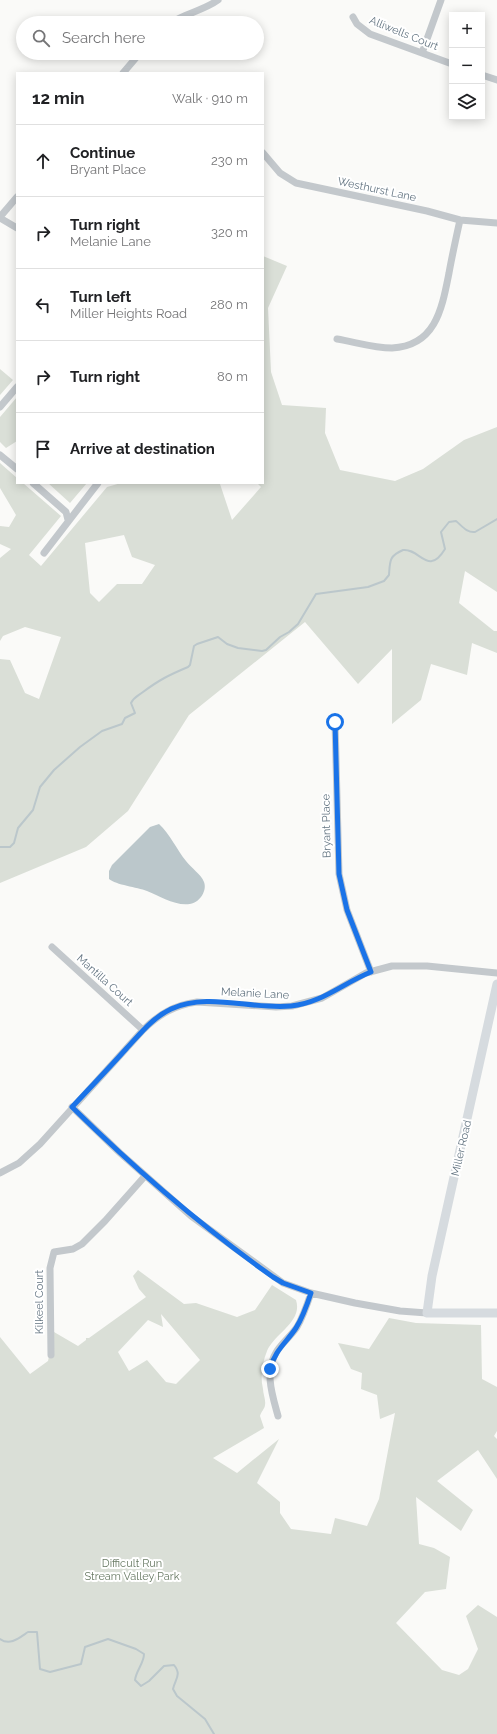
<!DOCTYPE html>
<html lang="en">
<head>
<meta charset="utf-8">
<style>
	body { margin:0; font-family:Raleway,sans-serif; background:#f2f2f2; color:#202124 }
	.controls { position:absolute; right:12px; top:12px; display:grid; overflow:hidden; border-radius:0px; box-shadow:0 2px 10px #0003 }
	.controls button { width:36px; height:36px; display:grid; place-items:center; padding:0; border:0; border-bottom:1px solid #e0e0e0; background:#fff; color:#202124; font:20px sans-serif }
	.stop { position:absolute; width:12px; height:12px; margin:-9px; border:3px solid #1a73e8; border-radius:50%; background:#fff }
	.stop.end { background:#1a73e8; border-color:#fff; box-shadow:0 1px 4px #0008 }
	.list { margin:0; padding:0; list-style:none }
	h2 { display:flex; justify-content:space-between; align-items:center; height:52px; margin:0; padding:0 16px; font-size:17px }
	h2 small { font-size:13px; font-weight:400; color:#757577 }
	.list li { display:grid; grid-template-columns:26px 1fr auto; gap:12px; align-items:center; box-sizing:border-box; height:72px; padding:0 16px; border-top:1px solid #e0e0e0 }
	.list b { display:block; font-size:15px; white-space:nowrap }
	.list p { margin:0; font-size:13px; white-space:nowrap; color:#757577 }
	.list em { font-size:13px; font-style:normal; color:#757577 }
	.icon { flex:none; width:22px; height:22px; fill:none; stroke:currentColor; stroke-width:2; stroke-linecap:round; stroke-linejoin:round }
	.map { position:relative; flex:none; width:497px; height:1734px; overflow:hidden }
	.search { position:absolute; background:#fff; box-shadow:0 2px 10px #0003; left:16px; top:16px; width:248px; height:44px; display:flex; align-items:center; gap:10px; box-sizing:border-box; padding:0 14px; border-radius:22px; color:#757577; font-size:15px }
	.panel { position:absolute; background:#fff; box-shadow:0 2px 10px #0003; left:16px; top:72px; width:248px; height:412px; border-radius:0px }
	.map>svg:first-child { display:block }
</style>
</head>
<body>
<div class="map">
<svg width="497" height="1734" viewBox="0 0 497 1734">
	<rect width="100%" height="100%" fill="#fafaf8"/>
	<!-- green -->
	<path fill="#dadfd7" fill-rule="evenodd" d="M 263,256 L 287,266 L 268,308 L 271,372 L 282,405 L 326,408 L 325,433 L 340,470 L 395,481 L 423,469 L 464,440 L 497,427 L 497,592 L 465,571 L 459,603 L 494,631 L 497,631 L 497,653 L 472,643 L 467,675 L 431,664 L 421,700 L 392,724 L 392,649 L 358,684 L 305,622 L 189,715 L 128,811 L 86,847 L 0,883 L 0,659 L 10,660 L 25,693 L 39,699 L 61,637 L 25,627 L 3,636 L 0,641 L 0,558 L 11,549 L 0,544 L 0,526 L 9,527 L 16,515 L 0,488 L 0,463 L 17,478 L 17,483 L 23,483 L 61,516 L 29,555 L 41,566 L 107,487 L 121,483 L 218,483 L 220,484 L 232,520 L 261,487 L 257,483 L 263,483 ZM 124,535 L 132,557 L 155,565 L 142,584 L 117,584 L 99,602 L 90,593 L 85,543 Z
		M 0,369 L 13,380 L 0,395 Z
		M 17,397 L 17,441 L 6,448 L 0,442 L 0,417 Z
		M 48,483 L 87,483 L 70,503 Z
		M 138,1270 L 184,1304 L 196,1303 L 237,1317 L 255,1310 L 272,1285 L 296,1300 C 303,1322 275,1333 267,1351 C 262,1364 260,1376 263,1389 C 263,1394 266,1400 265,1405 C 265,1408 261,1412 260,1416 L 264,1428 L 213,1458 L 237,1473 L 279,1439 L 257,1483 L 280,1502 L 280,1513 L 291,1529 L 331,1534 L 335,1518 L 367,1526 L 379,1499 L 395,1413 L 380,1419 L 377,1395 L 361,1389 L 362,1373 L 351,1369 L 338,1343 L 369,1349 L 389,1318 L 416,1323 L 481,1325 L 482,1379 L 497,1387 L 497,1431 L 494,1436 L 497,1439 L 497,1479 L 478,1450 L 437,1481 L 473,1510 L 461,1531 L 416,1497 L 419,1544 L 434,1548 L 450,1557 L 446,1589 L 425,1592 L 396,1623 L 442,1670 L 459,1675 L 468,1669 L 478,1649 L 466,1616 L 478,1605 L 497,1617 L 497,1734 L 0,1734 L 0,1337 L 30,1374 L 48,1361 L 54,1332 L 78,1346 L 86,1340 L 86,1338 L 89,1338 L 146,1297 L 139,1289 L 133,1276 ZM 161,1314 L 200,1360 L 176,1384 L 166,1382 L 147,1360 L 129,1371 L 118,1352 L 148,1320 L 163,1327 Z"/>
	<!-- water -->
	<path fill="#bbc7cb" d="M 159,824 C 170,834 177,850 186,861 C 191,868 201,874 204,882 C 206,887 204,893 201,897 C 188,914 162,897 147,891 C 137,887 116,885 109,879 L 109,871 L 112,865 L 150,827 Z"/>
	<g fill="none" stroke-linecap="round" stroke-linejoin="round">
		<!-- stream -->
		<path stroke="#bbc7cb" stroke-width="2" d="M 0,847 L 10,847 L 14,843 L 18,828 L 33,810 L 40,787 L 54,770 L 80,747 L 102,731 L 122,724 L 125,718 L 135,713 L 131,703 C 134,697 138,696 143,692 C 159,680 169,675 188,667 L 190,665 L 194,646 L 197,644 L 218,637 L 227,644 L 238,648 L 262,651 L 266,650 L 280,637 L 289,632 L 298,624 L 316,594 L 368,587 L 384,581 L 389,575 C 390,561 389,556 403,550 C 420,548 428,577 445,549 L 441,532 L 449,522 L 456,521 C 462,526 467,533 475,532 L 497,519
			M 0,1639 C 10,1646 19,1638 28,1632 L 37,1632 L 40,1669 L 50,1672 L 81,1664 L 85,1647 L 108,1639 L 136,1649 L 144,1654 C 144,1663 136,1671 135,1680 L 141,1686 L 149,1681 L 164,1666 L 174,1665 C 182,1675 175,1679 173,1689 L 177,1696 L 205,1719 L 214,1734"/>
		<!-- street -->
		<path stroke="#c3c8cc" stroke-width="7" d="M 353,17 L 357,24 L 370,34 L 452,64
			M 171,23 C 185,13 203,11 218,0
			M 422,53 L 441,0
			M 123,73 L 140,53
			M 482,75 L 497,80
			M 263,153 L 280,173 L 296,183 L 427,211 L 460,220 L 497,223
			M 0,217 L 17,197
			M 0,218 L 17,228
			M 337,339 C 355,342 374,348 392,348 C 436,346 442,308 449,273 C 452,256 456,238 460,220
			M 0,407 L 17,387
			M 0,455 L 17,469
			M 33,483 L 66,512 L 68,520
			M 44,553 L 98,483
			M 335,722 L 339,874 L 347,910 L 371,972
			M 52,947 L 143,1030
			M 72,1107 L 120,1153 L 191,1216 L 283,1283 L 311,1293 L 355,1303 L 400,1311 L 427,1313
			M 0,1173 L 19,1163 L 40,1144 L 143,1030 C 159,1014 175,1005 197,1002 L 276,1007 L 292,1006 L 322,998 L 366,973 L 392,966 L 427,966 L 497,973
			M 51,1355 L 50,1268 L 54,1252 L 73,1249 L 82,1244 L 105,1221 L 145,1176
			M 278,1416 C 272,1394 264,1371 277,1351 C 283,1342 291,1336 297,1327 C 303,1317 307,1305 311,1293"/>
		<!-- secondary -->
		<path stroke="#d6dbdf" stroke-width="9" d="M 497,984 L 432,1276 L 427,1313 L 497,1313"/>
	</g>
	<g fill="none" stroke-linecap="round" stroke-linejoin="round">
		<!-- route -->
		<path stroke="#1a73e8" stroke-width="5" d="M 270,1369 C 275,1350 286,1343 296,1328 C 303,1317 307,1305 311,1293 L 283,1283 L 273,1277 C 201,1226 135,1169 72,1107 C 90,1088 108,1069 126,1049 C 140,1034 152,1018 171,1009 C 208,992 252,1010 291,1006 C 322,1003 343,983 371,972 L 347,910 L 339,874 L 335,722"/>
	</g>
	<g text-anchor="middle" stroke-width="4" stroke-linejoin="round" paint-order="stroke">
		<!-- street labels -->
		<g font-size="11" fill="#657683" stroke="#fff">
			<text transform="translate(404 33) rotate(22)" y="4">Alliwells Court</text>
			<text transform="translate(377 189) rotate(12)" y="4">Westhurst Lane</text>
			<text transform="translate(326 826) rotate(-91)" y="4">Bryant Place</text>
			<text transform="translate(105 980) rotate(42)" y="4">Mantilla Court</text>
			<text transform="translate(255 993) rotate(3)" y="4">Melanie Lane</text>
			<text transform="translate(461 1148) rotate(-77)" y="4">Miller Road</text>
			<text transform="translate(39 1302) rotate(-90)" y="4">Kilkeel Court</text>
		</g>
		<!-- park labels -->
		<g font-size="11" fill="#687a64" stroke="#fff">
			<text x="132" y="1567">Difficult Run<tspan x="132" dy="13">Stream Valley Park</tspan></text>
		</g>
	</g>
</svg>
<div class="controls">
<button>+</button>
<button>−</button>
<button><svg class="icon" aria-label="layers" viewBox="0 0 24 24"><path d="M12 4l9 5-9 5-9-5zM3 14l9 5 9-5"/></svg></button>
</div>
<div class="stop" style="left:335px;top:722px"></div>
<div class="stop end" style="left:270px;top:1369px"></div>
<div class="search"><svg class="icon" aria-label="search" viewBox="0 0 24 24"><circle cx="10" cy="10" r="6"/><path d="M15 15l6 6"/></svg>Search here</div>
<section class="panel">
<h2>12 min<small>Walk · 910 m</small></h2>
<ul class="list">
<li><svg class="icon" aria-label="ahead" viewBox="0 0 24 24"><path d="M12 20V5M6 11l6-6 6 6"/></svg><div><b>Continue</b><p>Bryant Place</p></div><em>230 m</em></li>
<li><svg class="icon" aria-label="right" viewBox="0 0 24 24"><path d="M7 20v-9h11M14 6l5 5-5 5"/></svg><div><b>Turn right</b><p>Melanie Lane</p></div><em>320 m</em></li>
<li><svg class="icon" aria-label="left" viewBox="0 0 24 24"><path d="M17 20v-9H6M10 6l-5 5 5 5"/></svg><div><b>Turn left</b><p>Miller Heights Road</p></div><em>280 m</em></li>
<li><svg class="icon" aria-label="right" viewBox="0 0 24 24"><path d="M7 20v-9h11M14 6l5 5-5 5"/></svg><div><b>Turn right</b></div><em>80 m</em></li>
<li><svg class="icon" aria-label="arrive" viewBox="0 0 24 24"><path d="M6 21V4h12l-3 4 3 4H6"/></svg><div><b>Arrive at destination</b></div></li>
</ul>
</section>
</div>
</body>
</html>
